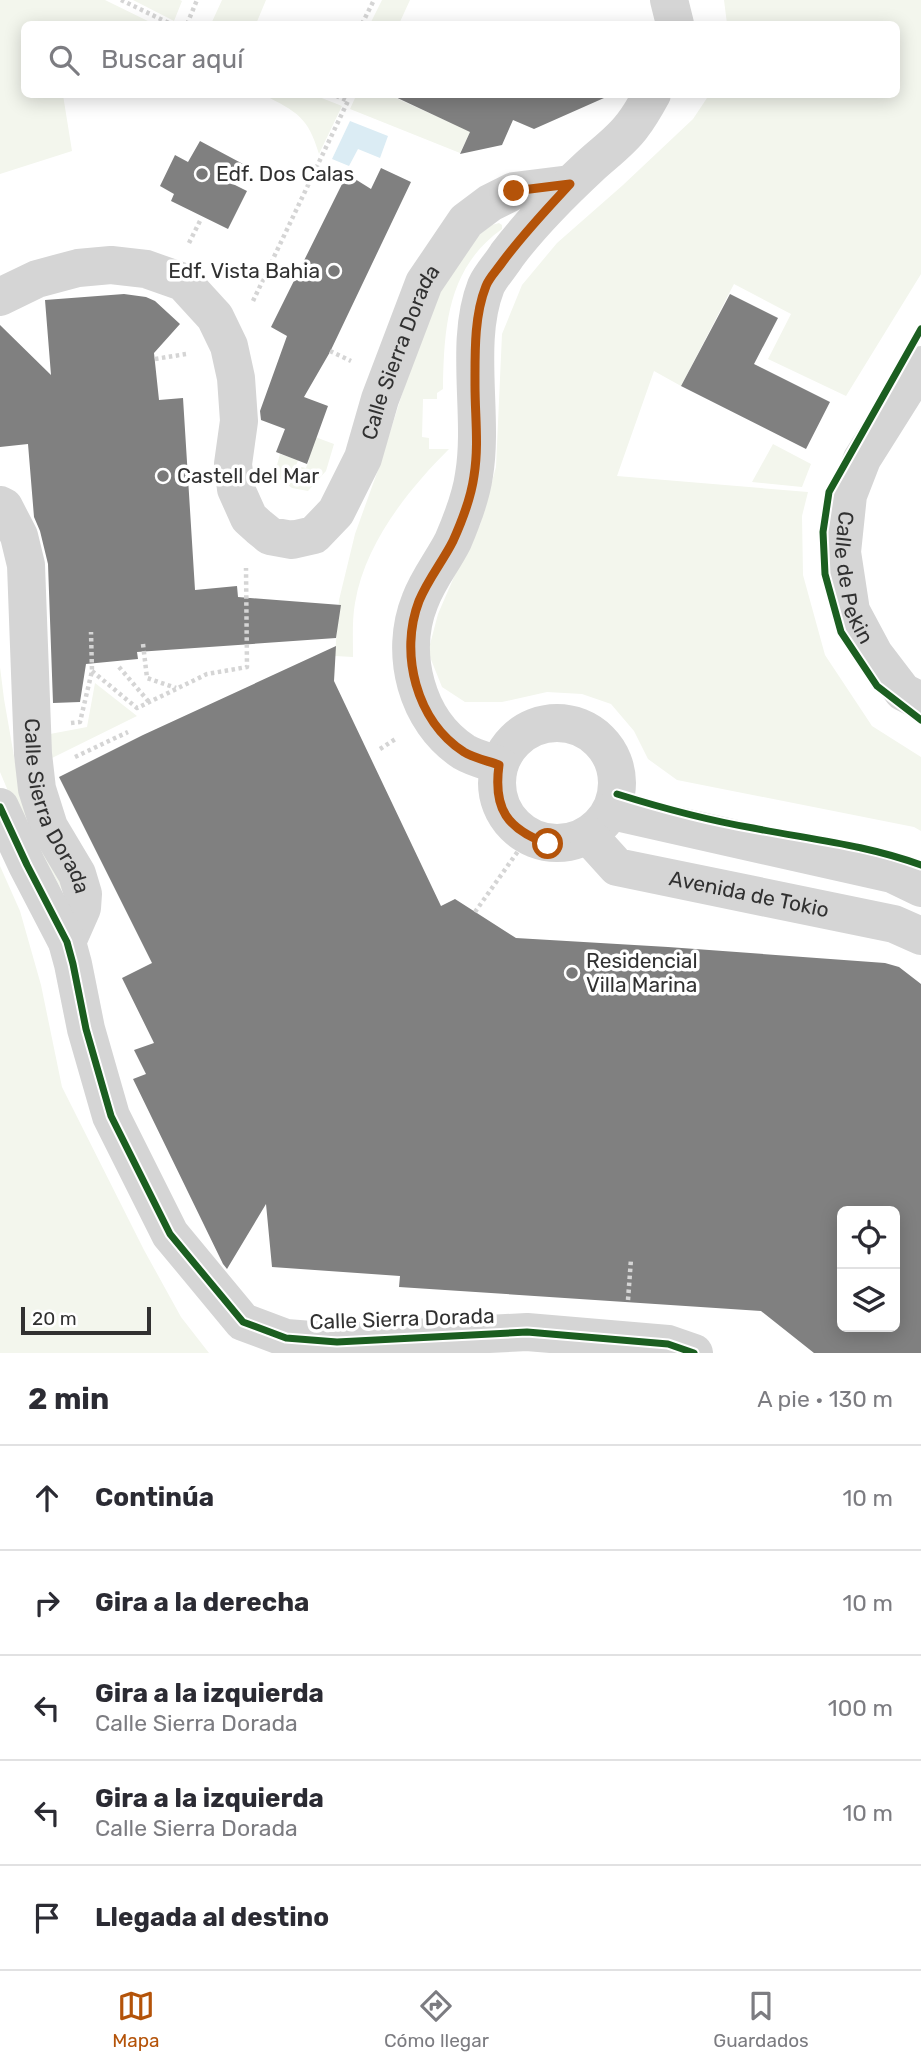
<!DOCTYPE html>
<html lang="es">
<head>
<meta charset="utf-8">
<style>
	body { margin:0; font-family:Rubik,sans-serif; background:#f7f7f7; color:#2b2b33 }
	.controls { position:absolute; right:21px; bottom:21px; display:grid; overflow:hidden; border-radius:10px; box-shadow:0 4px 18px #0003 }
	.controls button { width:63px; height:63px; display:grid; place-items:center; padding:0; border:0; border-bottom:2px solid #e1e1e2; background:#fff; color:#2b2b33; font:35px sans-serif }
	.scale { position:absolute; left:21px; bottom:18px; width:130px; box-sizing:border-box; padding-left:7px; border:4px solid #313131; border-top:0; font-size:19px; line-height:24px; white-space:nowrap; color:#313131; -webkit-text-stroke:5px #fff; paint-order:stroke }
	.stop { position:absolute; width:21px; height:21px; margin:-16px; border:5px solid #b45309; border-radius:50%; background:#fff }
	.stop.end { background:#b45309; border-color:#fff; box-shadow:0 2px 7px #0008 }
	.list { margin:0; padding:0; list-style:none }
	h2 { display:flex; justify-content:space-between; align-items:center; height:91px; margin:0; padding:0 28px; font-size:30px }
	h2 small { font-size:23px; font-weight:400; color:#7c7c81 }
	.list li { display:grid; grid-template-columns:46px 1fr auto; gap:21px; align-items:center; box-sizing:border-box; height:105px; padding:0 28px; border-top:2px solid #e1e1e2 }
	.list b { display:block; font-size:26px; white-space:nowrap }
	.list p { margin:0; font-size:23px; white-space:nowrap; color:#7c7c81 }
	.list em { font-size:23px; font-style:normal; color:#7c7c81 }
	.icon { flex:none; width:38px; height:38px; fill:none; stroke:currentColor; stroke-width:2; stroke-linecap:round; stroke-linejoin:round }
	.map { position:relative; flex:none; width:921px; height:1353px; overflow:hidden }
	.search { position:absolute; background:#fff; box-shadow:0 4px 18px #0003; left:21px; right:21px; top:21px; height:77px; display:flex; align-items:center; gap:18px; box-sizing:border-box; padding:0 24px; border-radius:10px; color:#7c7c81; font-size:26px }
	.sheet { height:616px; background:#fff }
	nav { display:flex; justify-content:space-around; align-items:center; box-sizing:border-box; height:98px; border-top:2px solid #e1e1e2; background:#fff; font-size:19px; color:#7c7c81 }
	nav a { display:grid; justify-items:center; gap:4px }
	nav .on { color:#b45309 }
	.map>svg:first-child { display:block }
</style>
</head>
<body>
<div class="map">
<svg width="921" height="1353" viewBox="0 0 921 1353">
	<rect width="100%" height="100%" fill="#fff"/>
	<!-- green -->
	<path fill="#f3f6ed" d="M 0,0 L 105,0 L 154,24 L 24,24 L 24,94 L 63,95 L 72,151 L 0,174 Z
		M 133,0 L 180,0 L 182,1 L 174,21 Z
		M 222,0 L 266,0 L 256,24 L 211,24 Z
		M 382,0 L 410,0 L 399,24 L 370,24 Z
		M 724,0 L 921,0 L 921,274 L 846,396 L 768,359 L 791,314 L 734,284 L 681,386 L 654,371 L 617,476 L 808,492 L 802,516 L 803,575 L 825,655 L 872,726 L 921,757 L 921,831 L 914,827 L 677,780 L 648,759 L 634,731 L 611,704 L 582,694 L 547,692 L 502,702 L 465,702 L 442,687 L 428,652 L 438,614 L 457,570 L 480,525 L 496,467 L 502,334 L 522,285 L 557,243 L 623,185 L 693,119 L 709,95 L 897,94 L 897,24 L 727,24 Z
		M 264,95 L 314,95 L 342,106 L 319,154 C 308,117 297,112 264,95 Z
		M 346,95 L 389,95 L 447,121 L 483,106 L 460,153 L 350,109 L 355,98 Z
		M 499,223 L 502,225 L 502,229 C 447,268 444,328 443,389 L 437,393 L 437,399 L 423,399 L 422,437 L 429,438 L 429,449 L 449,449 C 408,490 365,543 355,603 C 352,620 353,639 353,657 L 335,656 L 339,600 L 355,534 L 378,470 L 437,284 L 467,244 L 492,225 Z
		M 307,434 L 334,444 L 326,471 L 308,491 L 292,488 L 280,479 L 277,465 L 280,454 L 298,460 L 296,466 L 306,468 L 309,460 L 307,459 Z
		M 773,444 L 811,464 L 802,487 L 752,482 Z
		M 0,667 L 4,699 L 15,762 L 71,907 L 8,791 L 0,772 Z
		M 95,683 L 137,716 L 52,758 L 50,734 L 87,727 Z
		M 0,866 L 20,911 L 41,985 L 62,1087 L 144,1250 L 181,1317 L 209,1353 L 0,1353 Z"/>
	<!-- water -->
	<path fill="#dbecf4" d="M 350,121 L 388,136 L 380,158 L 358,149 L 349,166 L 332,159 Z"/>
	<!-- building -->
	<path fill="#808080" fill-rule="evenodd" d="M 389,94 L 613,94 L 534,129 L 513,120 L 502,145 L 460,154 L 470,132 Z
		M 200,141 L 243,164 L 233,184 L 247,191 L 228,229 L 171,201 L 174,194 L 160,186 L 175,155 L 188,162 Z
		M 381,168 L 411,182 L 330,352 L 304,397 L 328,406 L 307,464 L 276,452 L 285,429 L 261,420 L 260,411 L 287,336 L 271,327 L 347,174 L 371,189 Z
		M 124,294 L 146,297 L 155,301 L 180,324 L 154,353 L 159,400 L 183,398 L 195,590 L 237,586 L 238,597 L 341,605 L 336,638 L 137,652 L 138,659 L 86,664 L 80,702 L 53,703 L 48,564 L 40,531 L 34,517 L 28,444 L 0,447 L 0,325 L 51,375 L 45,300 Z
		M 730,294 L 778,318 L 754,364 L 830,402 L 806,449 L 681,386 Z
		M 336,646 L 334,681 L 441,906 L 455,899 L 516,938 L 668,947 L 885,963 L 899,967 L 921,984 L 921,1353 L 814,1353 L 761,1311 L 399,1287 L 400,1276 L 272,1267 L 266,1204 L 227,1269 L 223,1264 L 133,1079 L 146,1074 L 134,1050 L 154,1043 L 122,978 L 152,963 L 59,777 L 143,735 ZM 842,1211 L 895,1211 L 895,1327 L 842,1327 Z"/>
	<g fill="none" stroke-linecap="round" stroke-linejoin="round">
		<!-- path -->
		<path stroke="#d5d5d5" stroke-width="4.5" stroke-dasharray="3.5 3.5" stroke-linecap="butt" d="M 121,0 L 171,24
			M 187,24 L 197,0
			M 362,24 L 374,0
			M 189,243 L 200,221
			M 253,301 L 348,101 L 332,94
			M 330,351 L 351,361
			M 155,359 L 186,354
			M 143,644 L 147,678 L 176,688
			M 119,667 L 149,702
			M 92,671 L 137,708 L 207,674 L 247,667 L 246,568
			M 71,723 L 80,722 L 92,671 L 91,632
			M 380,749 L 397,738
			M 75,757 L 128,732
			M 475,912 L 528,837
			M 628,1300 L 631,1259"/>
		<!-- street -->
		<g stroke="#d5d5d5" stroke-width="38">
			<path d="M 669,0 L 675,24"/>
			<path id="s1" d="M 0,297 L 37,279 L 78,268 L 111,265 L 146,269 L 183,282 L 215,317 L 229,346 L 236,378 L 239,421 L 233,464 L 236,489 L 249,518 L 259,527 L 270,536 L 292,540 L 314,535 L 336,512 L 363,458 L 380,399 L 424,283 L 466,221 L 490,203 L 514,191 L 570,184"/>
			<path id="s2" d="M 921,365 L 862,459 L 848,495 L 842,552 L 851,611 L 874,654 L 903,692 L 921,701"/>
			<path id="s3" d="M 0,505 L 4,507 L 19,536 L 26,565 L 33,754 L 37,789 L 49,827 L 77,874 L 83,894 L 82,908 L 67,942"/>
			<circle cx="557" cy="783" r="60"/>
			<path d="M 499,765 C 487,761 474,758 464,752 C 416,721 399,653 420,601 C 428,579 443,561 453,541 C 462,520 471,497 474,475 C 484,416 464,342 486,286 C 491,275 501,265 507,255 C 531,223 561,193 590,166 C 604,153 621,141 632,126 C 640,116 646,105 652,94"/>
			<path d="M 0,807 L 27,865 L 67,942 L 73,964 L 86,1029 L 111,1116 L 170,1234 L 243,1322 L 286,1338 L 337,1342 L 527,1332 L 668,1344 L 694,1353"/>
			<path d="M 612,811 L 892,874 L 921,888"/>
			<path id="s4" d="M 588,835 L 617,867 L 894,924 L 921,936"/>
		</g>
		<defs>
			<path id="cycleway" d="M 921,329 L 829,492 L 823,532 L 825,574 L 841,632 L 877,686 L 921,720
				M 617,794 C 662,808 706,820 753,828 C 809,839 867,845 921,865
				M 0,807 L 27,865 L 67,942 L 73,964 L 86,1029 L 111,1116 L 170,1234 L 243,1322 L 286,1338 L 337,1342 L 527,1332 L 668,1344 L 694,1353"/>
		</defs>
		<!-- cycleway casing -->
		<use href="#cycleway" stroke="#fff" stroke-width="11"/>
		<!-- cycleway -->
		<use href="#cycleway" stroke="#1b5e20" stroke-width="7"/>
	</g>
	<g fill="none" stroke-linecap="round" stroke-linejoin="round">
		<!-- route -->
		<path stroke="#b45309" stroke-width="9" d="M 514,191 L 570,184 C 546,210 522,235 501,264 C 496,271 489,278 486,286 C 474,316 475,353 475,386 C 475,416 479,445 474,476 C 471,498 462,521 453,541 C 443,561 428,579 419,601 C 399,653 416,721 464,752 C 474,758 488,761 499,765 C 493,809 507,829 548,844"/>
	</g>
	<!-- markers -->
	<g fill="#797979" stroke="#fff" stroke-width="2.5">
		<circle cx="202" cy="174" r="7"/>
		<circle cx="334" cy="271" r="7"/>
		<circle cx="163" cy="476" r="7"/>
		<circle cx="572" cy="973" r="7"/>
	</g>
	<g text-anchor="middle" stroke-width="7" stroke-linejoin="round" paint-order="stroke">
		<!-- poi labels -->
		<g font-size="21" fill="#313131" stroke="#fff" text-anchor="start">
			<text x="216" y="181">Edf. Dos Calas</text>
			<text x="320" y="278" text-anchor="end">Edf. Vista Bahia</text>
			<text x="177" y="483">Castell del Mar</text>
			<text x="586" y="968">Residencial<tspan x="586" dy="24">Villa Marina</tspan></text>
		</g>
		<!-- street labels -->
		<g font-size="21" fill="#313131" stroke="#fff">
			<text dy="7" stroke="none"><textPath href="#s1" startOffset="724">Calle Sierra Dorada</textPath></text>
			<text dy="7" stroke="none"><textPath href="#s2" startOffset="234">Calle de Pekin</textPath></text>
			<text dy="7" stroke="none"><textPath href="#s3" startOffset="313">Calle Sierra Dorada</textPath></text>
			<text dy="7" stroke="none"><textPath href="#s4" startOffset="178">Avenida de Tokio</textPath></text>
			<text transform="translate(402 1319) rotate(-2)" y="7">Calle Sierra Dorada</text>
		</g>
	</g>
</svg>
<div class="controls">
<button><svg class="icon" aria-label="locate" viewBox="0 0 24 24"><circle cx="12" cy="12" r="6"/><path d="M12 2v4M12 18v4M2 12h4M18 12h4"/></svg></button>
<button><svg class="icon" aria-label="layers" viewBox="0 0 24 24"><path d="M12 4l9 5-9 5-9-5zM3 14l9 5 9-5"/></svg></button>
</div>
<div class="scale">20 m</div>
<div class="stop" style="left:548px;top:844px"></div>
<div class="stop end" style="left:514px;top:191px"></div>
<div class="search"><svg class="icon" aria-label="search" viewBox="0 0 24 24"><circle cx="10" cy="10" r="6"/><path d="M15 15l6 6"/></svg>Buscar aquí</div>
</div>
<section class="sheet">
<h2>2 min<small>A pie · 130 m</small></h2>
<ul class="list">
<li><svg class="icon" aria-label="ahead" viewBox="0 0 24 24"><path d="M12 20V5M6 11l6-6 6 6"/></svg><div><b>Continúa</b></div><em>10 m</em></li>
<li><svg class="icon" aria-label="right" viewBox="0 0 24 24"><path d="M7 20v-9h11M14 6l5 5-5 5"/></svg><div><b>Gira a la derecha</b></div><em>10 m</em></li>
<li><svg class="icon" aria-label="left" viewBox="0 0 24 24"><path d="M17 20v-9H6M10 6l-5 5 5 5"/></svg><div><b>Gira a la izquierda</b><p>Calle Sierra Dorada</p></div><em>100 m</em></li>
<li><svg class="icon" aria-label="left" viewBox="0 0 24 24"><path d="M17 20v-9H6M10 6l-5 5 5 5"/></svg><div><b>Gira a la izquierda</b><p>Calle Sierra Dorada</p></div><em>10 m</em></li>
<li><svg class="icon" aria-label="arrive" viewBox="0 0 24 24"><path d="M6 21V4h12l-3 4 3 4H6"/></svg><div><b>Llegada al destino</b></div></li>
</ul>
</section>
<nav>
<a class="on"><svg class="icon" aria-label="map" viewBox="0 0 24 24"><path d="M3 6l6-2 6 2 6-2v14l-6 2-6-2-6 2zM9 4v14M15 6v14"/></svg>Mapa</a>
<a><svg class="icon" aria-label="directions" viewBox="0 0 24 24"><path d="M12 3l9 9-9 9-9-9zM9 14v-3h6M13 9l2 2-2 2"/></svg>Cómo llegar</a>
<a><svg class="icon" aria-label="saved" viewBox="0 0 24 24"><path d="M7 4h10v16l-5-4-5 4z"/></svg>Guardados</a>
</nav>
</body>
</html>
